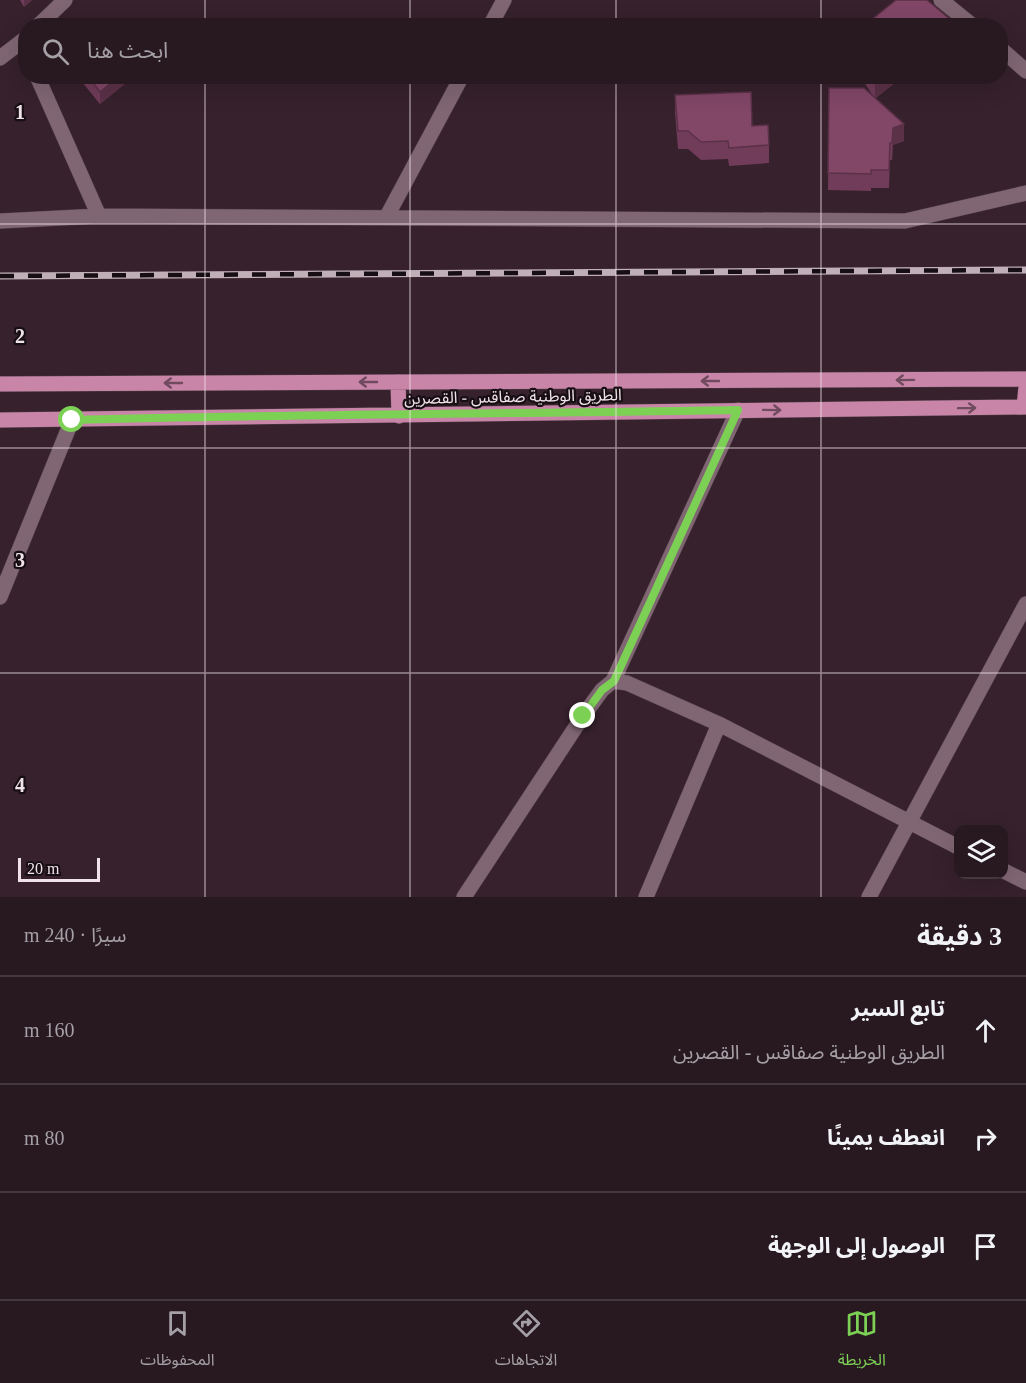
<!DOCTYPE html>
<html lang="ar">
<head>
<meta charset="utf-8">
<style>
	body { margin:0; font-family:"Times New Roman","Noto Sans Arabic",serif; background:#30222a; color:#f1f3f6; direction:rtl }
	.controls { position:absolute; right:18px; bottom:18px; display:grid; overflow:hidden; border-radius:12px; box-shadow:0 6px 24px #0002 }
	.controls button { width:54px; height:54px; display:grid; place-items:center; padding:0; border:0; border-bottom:2px solid #44383f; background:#281921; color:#f1f3f6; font:30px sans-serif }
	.scale { position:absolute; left:18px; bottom:15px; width:82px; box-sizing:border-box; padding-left:6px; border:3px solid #f1e2e9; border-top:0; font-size:16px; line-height:21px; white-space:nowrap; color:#f1e2e9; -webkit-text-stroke:4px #170e13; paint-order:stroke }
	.stop { position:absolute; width:18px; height:18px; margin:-14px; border:4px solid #7cd155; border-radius:50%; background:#fff }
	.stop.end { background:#7cd155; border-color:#fff; box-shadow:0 2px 6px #0008 }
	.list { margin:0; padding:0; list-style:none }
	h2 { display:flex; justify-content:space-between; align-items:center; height:78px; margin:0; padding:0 24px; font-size:26px }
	h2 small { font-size:20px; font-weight:400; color:#a5a0a5 }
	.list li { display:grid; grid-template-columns:39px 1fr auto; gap:18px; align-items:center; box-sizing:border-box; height:108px; padding:0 24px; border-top:2px solid #44383f }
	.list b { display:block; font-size:22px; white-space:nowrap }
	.list p { margin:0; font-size:20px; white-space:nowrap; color:#a5a0a5 }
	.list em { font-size:20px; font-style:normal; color:#a5a0a5 }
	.icon { flex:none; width:33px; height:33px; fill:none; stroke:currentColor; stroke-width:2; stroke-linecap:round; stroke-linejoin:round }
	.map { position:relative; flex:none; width:1026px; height:897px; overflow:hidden; direction:ltr }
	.search { position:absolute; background:#281921; box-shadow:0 6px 24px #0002; left:18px; right:18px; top:18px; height:66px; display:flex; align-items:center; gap:15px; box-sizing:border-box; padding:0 21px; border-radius:24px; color:#a5a0a5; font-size:22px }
	.sheet { height:402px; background:#281921 }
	nav { display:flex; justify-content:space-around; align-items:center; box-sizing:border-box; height:84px; border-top:2px solid #44383f; background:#281921; font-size:16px; color:#a5a0a5 }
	nav a { display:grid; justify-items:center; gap:3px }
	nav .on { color:#7cd155 }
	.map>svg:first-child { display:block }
</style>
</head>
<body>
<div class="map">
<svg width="1026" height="897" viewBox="0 0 1026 897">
	<rect width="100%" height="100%" fill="#36212c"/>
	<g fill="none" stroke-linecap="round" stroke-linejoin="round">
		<defs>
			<path id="minor" d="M 941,0 L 973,26
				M 38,26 L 65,0
				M 490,26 L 504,0
				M 1000,48 L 1026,71
				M 0,58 L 26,38
				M 37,76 L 99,216
				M 386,218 L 462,76
				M 0,221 L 99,216 L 905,221 L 1026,193
				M 0,597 L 72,420
				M 613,681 L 738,410
				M 1004,871 L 1026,882
				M 464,897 L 583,716 L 602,690 L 613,681 L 627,683 L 719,724 L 958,847
				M 646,897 L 719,724
				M 869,897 L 1026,604"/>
			<path id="primary" d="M 398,382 L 399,416
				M 0,384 L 1026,379
				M 1024,407 L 1026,387
				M 0,420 L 1026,407"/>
		</defs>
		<!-- minor casing -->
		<use href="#minor" stroke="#503e47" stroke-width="16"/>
		<!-- primary casing -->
		<use href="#primary" stroke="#503e47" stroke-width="16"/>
		<!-- minor -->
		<use href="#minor" stroke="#806673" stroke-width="15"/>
		<!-- primary -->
		<use href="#primary" stroke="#c885a8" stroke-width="15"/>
		<defs>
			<path id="rail" d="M 0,276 L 1026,270"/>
		</defs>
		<!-- rail casing -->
		<use href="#rail" stroke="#c0afb7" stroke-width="7"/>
		<!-- rail -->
		<use href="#rail" stroke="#170e13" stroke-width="4.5" stroke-dasharray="14" stroke-linecap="butt"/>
	</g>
	<!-- wall -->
	<path fill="#703c59" d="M 20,0 L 32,0 L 24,7 Z
		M 77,76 L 132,76 L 132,78 L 100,104 Z
		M 860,76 L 907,76 L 904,80 L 901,78 L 875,98 L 904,141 L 893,145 L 892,160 L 890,160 L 889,188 L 871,188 L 871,191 L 828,190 L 829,88 L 873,96 Z
		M 675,95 L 752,126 L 769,145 L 769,163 L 729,166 L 728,159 L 701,160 L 688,149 L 678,149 L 675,113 Z"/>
	<!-- shaded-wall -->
	<path fill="#5b3148" d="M 24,0 L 32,0 L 24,7 Z
		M 951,20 L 951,26 L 945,26 Z
		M 119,76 L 132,76 L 132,78 L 100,104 L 100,92 Z
		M 880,76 L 901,76 L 901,78 L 875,99 L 875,81 Z
		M 904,124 L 904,141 L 893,145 L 892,160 L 893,128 Z"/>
	<!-- building -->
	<path fill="#824667" stroke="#5b3148" stroke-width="1.5" d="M 896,0 L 927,0 L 951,20 L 945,26 L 864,26 Z
		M 93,20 L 98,26 L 86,26 Z
		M 88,76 L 119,76 L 100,92 Z
		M 872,76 L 880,76 L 875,81 Z
		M 829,88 L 864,88 L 904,124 L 893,128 L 892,143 L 890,143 L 889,170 L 871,170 L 871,174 L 828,173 Z
		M 751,92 L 752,126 L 768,125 L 769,145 L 729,148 L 728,141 L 701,142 L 688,131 L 678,131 L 675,95 Z"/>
	<!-- one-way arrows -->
	<defs><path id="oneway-shaft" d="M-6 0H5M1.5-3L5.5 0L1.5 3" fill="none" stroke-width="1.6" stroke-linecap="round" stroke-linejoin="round" transform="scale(1.5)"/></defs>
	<g stroke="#704a5e">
		<use href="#oneway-shaft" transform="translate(905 380) rotate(179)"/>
		<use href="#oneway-shaft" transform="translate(710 381) rotate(180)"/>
		<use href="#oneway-shaft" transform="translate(368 382) rotate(180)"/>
		<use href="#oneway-shaft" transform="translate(173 383) rotate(180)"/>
		<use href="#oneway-shaft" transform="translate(967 408) rotate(-1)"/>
		<use href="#oneway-shaft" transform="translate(772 410) rotate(1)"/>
	</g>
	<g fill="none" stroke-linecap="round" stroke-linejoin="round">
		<!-- route -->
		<path stroke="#7cd155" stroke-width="8" d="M 72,420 C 294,414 516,414 738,410 L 614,681 L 602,690 L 583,716"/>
	</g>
	<!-- grid -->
	<path fill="none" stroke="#f1e2e9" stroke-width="1.5" stroke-opacity="0.55" d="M 205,0 L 205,26M 410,0 L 410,26M 616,0 L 616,26M 821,0 L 821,26M 205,76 L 205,897M 410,76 L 410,897M 616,76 L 616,897M 821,76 L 821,897M 0,224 L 1026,224M 0,448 L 1026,448M 0,673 L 1026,673"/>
	<g text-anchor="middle" stroke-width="4.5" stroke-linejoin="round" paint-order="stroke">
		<!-- street labels -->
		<g font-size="16" fill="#f1e2e9" stroke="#170e13">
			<text transform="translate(513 396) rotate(-1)" y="6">الطريق الوطنية صفاقس - القصرين</text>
		</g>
	</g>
	<g font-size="20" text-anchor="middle" font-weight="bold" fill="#f1e2e9" stroke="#170e13" stroke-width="4.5" stroke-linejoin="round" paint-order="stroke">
		<text x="20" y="119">1</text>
		<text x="20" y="343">2</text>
		<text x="20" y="567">3</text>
		<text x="20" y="792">4</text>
	</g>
</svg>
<div class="controls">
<button><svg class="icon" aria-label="layers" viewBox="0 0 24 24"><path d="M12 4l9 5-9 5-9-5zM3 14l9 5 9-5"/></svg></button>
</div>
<div class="scale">20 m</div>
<div class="stop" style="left:72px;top:420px"></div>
<div class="stop end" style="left:583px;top:716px"></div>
<div class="search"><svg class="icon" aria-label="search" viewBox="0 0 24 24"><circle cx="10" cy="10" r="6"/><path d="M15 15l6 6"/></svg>ابحث هنا</div>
</div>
<section class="sheet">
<h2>3 دقيقة<small>سيرًا · 240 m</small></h2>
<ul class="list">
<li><svg class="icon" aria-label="ahead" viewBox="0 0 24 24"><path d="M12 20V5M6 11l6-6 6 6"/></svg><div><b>تابع السير</b><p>الطريق الوطنية صفاقس - القصرين</p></div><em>160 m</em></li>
<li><svg class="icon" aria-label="right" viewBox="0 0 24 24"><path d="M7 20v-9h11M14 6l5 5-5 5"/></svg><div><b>انعطف يمينًا</b></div><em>80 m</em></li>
<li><svg class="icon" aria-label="arrive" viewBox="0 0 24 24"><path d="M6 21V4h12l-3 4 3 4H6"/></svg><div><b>الوصول إلى الوجهة</b></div></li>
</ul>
</section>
<nav>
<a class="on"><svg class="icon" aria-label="map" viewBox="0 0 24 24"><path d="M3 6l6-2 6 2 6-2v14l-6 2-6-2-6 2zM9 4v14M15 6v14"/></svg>الخريطة</a>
<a><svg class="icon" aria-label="directions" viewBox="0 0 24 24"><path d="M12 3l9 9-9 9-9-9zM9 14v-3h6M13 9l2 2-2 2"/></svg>الاتجاهات</a>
<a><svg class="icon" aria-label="saved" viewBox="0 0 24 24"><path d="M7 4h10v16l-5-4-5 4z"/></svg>المحفوظات</a>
</nav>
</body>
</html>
